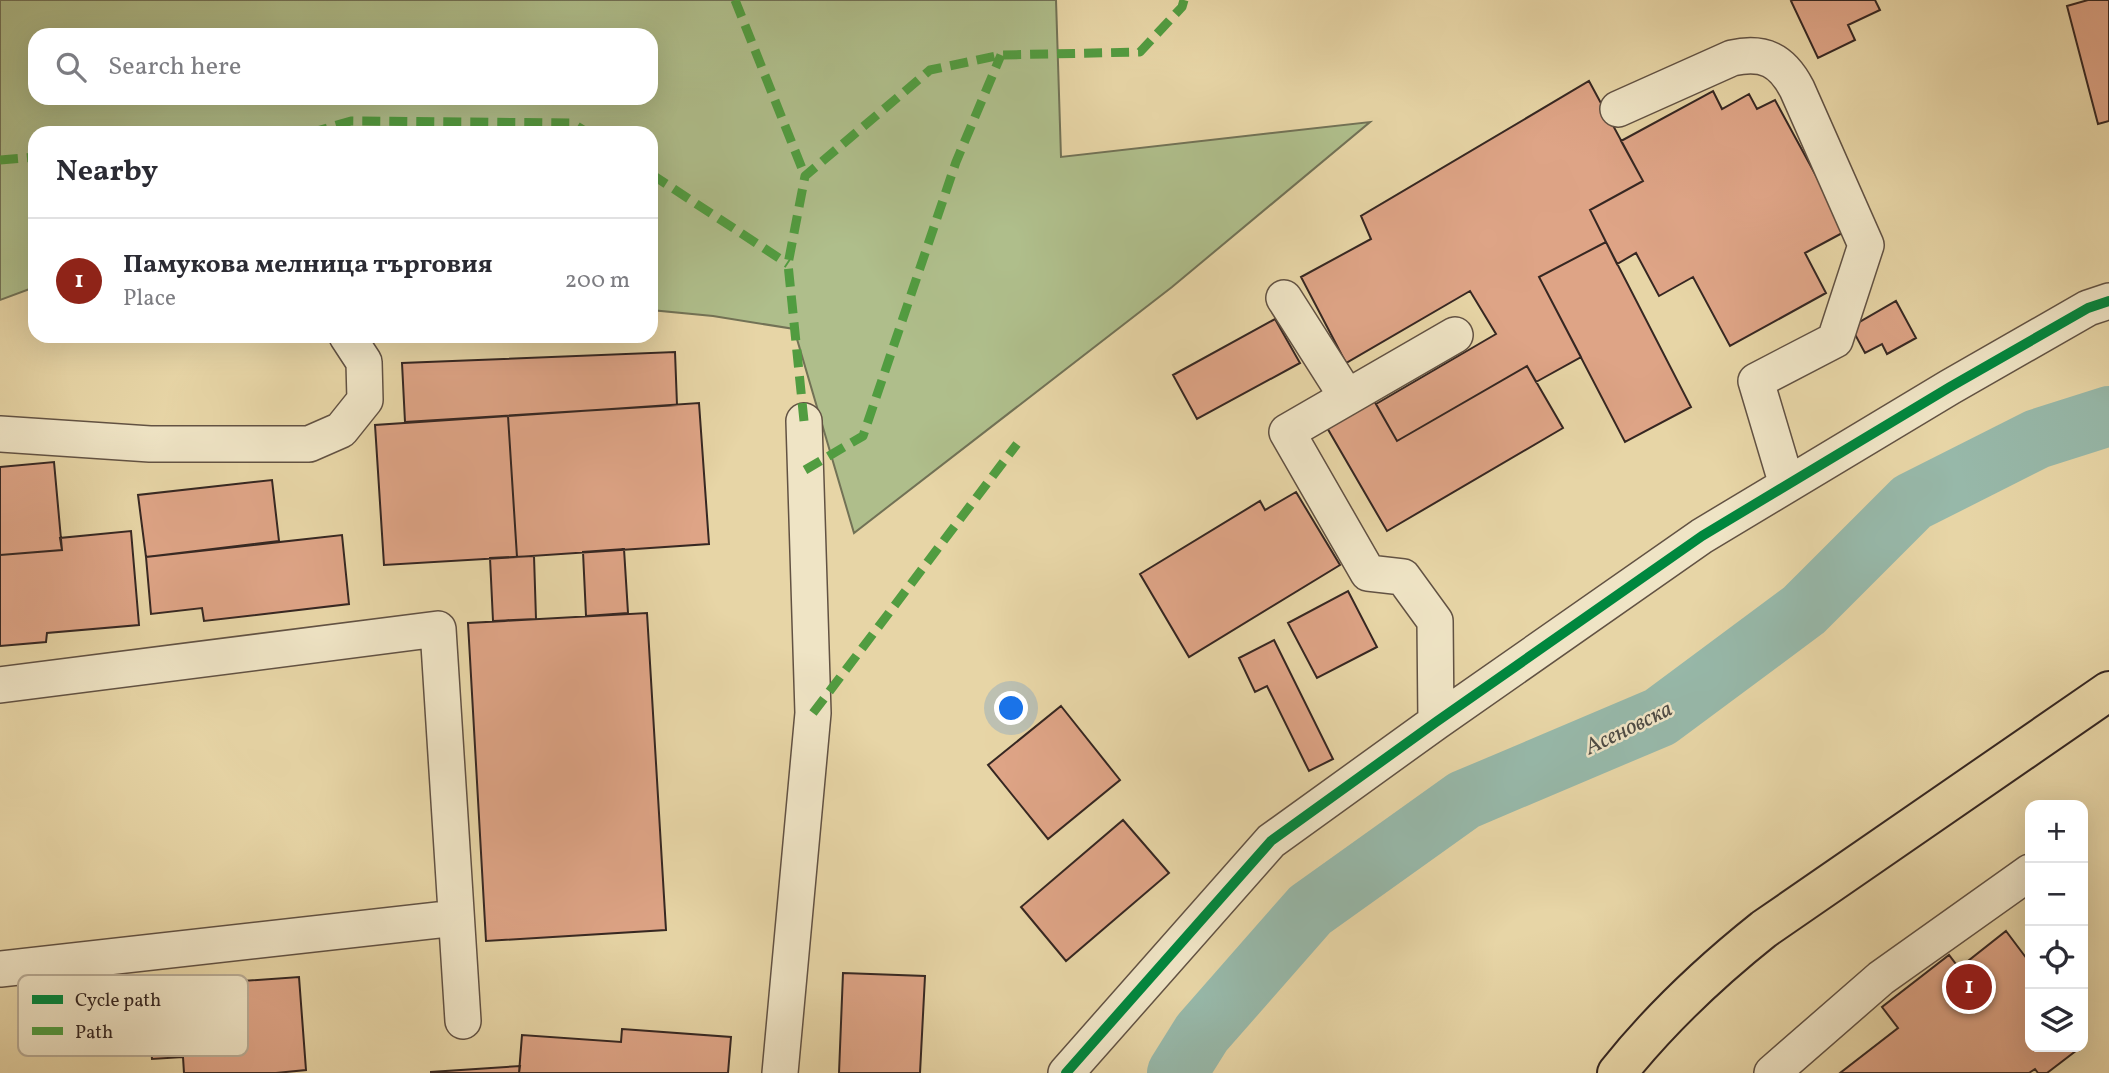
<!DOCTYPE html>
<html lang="en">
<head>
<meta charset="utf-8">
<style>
	body { margin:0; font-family:Vollkorn,serif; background:#f2f2f3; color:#2b2b33 }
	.controls { position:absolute; right:21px; bottom:21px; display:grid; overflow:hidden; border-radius:14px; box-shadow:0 7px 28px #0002 }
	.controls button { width:63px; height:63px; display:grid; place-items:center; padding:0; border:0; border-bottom:2px solid #e1e1e2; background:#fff; color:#2b2b33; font:35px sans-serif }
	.you { position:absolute; left:1012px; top:709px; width:24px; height:24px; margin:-18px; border:5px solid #fff; border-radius:50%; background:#1a73e8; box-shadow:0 0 0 10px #1a73e833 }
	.badge { display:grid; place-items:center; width:46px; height:46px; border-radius:50%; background:#8f2418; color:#fff; font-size:23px; font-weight:700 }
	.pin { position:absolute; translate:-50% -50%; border:4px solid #fff; box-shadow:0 2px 7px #0006 }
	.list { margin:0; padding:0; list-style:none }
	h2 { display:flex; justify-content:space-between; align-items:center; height:91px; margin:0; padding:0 28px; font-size:30px }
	h2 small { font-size:23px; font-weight:400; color:#7c7c81 }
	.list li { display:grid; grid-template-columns:46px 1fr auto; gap:21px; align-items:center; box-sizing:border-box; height:126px; padding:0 28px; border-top:2px solid #e1e1e2 }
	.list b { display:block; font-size:26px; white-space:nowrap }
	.list p { margin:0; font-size:23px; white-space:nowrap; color:#7c7c81 }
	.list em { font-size:23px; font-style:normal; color:#7c7c81 }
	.icon { flex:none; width:38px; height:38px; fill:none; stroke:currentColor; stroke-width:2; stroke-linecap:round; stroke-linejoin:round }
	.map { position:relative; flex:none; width:2109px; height:1073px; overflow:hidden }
	.search { position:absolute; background:#fff; box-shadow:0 7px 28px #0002; left:28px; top:28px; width:630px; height:77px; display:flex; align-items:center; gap:18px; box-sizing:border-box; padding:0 24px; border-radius:21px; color:#7c7c81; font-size:26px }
	.panel { position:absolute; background:#fff; box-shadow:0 7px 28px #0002; left:28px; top:126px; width:630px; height:217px; border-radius:21px }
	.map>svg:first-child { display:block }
</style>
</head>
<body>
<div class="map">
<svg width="2109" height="1073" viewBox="0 0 2109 1073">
	<rect width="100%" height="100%" fill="#e7d5a6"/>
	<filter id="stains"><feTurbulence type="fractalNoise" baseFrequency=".00286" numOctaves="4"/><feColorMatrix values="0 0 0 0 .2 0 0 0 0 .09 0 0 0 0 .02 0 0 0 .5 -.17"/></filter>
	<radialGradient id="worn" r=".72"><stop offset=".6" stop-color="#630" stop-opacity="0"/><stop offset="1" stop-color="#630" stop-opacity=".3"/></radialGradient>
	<!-- green -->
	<path fill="#afbe8b" stroke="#727256" stroke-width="2" fill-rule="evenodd" d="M 0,0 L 1056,0 L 1061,157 L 1370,122 L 1172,287 L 854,533 L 794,329 L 713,316 L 651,310 L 651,133 L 35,133 L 35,287 L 0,300 ZM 35,35 L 651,35 L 651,98 L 35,98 Z"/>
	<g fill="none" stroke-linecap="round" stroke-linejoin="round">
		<!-- river -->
		<path stroke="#97b8a9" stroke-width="60" d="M 1177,1073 L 1202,1033 L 1310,910 L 1464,800 L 1660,717 L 1804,610 L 1912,502 L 2037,439 L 2109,416"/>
	</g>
	<!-- building -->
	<path fill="#dea486" stroke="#362722" stroke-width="2" d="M 1793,0 L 1875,0 L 1880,10 L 1848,25 L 1855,40 L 1818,58 L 1791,1 Z
		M 2088,0 L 2109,0 L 2109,121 L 2098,124 L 2067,6 Z
		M 1589,81 L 1643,181 L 1590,210 L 1606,242 L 1539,277 L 1581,357 L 1536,382 L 1527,366 L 1397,441 L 1376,404 L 1496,334 L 1470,291 L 1346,363 L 1301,277 L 1371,239 L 1361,216 Z
		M 1713,91 L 1722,109 L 1749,94 L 1757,109 L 1775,100 L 1846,231 L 1805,253 L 1826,293 L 1730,346 L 1693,277 L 1659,296 L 1636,253 L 1617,264 L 1590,210 L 1643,181 L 1621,141 Z
		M 1606,242 L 1691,407 L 1625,442 L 1539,277 Z
		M 1896,301 L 1916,338 L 1887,354 L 1882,344 L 1865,353 L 1851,327 Z
		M 1275,319 L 1300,363 L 1197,419 L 1173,375 Z
		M 675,352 L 677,405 L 405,422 L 402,363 Z
		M 1527,366 L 1563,428 L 1387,531 L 1322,419 L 1369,392 L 1397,441 Z
		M 699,403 L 709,544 L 517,557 L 508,416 Z
		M 508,416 L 517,557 L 384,565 L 375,425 Z
		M 54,462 L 62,550 L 0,555 L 0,467 Z
		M 272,480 L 279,541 L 146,557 L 138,495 Z
		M 1296,492 L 1340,565 L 1189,657 L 1140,574 L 1260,501 L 1265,510 Z
		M 131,531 L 139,625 L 47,633 L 46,642 L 0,646 L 0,555 L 62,550 L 60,538 Z
		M 342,535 L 349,604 L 204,621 L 202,608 L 151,614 L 146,557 Z
		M 624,549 L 628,613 L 586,616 L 583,552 Z
		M 534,556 L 536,619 L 493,621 L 490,558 Z
		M 1348,591 L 1377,647 L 1317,678 L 1288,623 Z
		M 647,613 L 666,930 L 486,941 L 468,623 Z
		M 1274,640 L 1333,759 L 1309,771 L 1267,686 L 1255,692 L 1239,658 Z
		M 1061,706 L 1120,780 L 1048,839 L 988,765 Z
		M 1123,820 L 1169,873 L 1066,961 L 1021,907 Z
		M 2006,931 L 2030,963 L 2030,1047 L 2081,1047 L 2047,1073 L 2038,1073 L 2035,1069 L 2029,1073 L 1840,1073 L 1898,1028 L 1882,1007 L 1949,955 L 1959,968 Z
		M 843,973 L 925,976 L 920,1073 L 839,1073 Z
		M 299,977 L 306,1070 L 276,1073 L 184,1073 L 183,1057 L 152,1059 L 147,988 Z
		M 622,1029 L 731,1037 L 728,1073 L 519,1073 L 522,1035 L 621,1042 Z
		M 520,1066 L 519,1073 L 431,1073 L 431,1072 Z"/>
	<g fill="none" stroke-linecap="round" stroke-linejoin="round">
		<defs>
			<path id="minor" d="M 1618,109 L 1732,58 C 1764,51 1782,60 1797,89 L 1866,245 L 1835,340 L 1756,381 L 1787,485
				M 1284,298 L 1347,397
				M 0,434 L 150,444 L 309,444 L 341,430 L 365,400 L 364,362 L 347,336
				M 0,685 L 438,629 L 463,1021
				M 1436,722 L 1435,621 L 1403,577 L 1368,573 L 1287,432 L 1455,335
				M 0,969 L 456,918
				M 780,1073 L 813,713 L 804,421
				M 1066,1073 L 1271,841 L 1436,722 L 1702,536 L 1950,387 L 2088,308 L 2109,301
				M 1772,1073 L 1881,978 L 2030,872"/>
			<path id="major" d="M 1617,1073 C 1660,1019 1710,972 1764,929 L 2109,691"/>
		</defs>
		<!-- minor casing -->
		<use href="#minor" stroke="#625243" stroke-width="38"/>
		<!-- major casing -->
		<use href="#major" stroke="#362722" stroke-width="42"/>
		<!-- minor -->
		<use href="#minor" stroke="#efe4c5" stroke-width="35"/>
		<!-- major -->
		<use href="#major" stroke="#e7d5a6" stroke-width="38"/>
		<!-- quiet -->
		<path stroke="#519c40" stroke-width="9" stroke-dasharray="18 9" stroke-linecap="butt" d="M 735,0 L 805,176
			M 310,133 L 351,121 L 572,123 L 588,133
			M 0,160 L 35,157
			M 651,174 L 788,264
			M 804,421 L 788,264 L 805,176 L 930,70 L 1001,55 L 1140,52 L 1182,7 L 1184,0
			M 805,470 L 863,436 L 956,162 L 1001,55
			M 813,713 L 1017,444"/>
		<defs>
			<path id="cycleway" d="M 1066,1073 L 1271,841 L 1436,722 L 1702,536 L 1950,387 L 2088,308 L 2109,301"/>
		</defs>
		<!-- cycleway casing -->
		<use href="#cycleway" stroke="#efe4c5" stroke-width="15"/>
		<!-- cycleway -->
		<use href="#cycleway" stroke="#00873e" stroke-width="10"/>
	</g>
	<g text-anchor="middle" stroke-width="5" stroke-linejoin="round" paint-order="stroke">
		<!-- water labels -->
		<g font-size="23" font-style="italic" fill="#4e4b44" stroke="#efe4c5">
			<text transform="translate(1628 727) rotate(-26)" y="8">Асеновска</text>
		</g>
	</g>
	<!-- legend -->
	<rect x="18" y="975" width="230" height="81" rx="10" fill="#efe4c5" stroke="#b8ab94" stroke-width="2"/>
	<rect x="32" y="995" width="31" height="9" fill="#00873e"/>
	<rect x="32" y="1027" width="31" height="8" fill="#519c40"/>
	<g font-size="19" fill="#362722">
		<text x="75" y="1006">Cycle path</text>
		<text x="75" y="1038">Path</text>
	</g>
	<rect width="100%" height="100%" filter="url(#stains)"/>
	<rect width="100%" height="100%" fill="url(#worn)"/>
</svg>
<div class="controls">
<button>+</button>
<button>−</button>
<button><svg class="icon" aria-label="locate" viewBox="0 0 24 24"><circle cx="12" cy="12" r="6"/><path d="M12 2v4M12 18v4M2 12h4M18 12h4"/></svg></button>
<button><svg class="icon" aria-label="layers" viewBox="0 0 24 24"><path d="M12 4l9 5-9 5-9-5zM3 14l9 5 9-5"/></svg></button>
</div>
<div class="you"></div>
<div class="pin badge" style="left:1969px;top:987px">1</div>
<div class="search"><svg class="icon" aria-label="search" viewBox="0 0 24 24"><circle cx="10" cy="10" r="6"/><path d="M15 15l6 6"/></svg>Search here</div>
<section class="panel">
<h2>Nearby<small></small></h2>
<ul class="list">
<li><span class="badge">1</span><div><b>Памукова мелница търговия</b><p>Place</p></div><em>200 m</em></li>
</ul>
</section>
</div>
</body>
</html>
